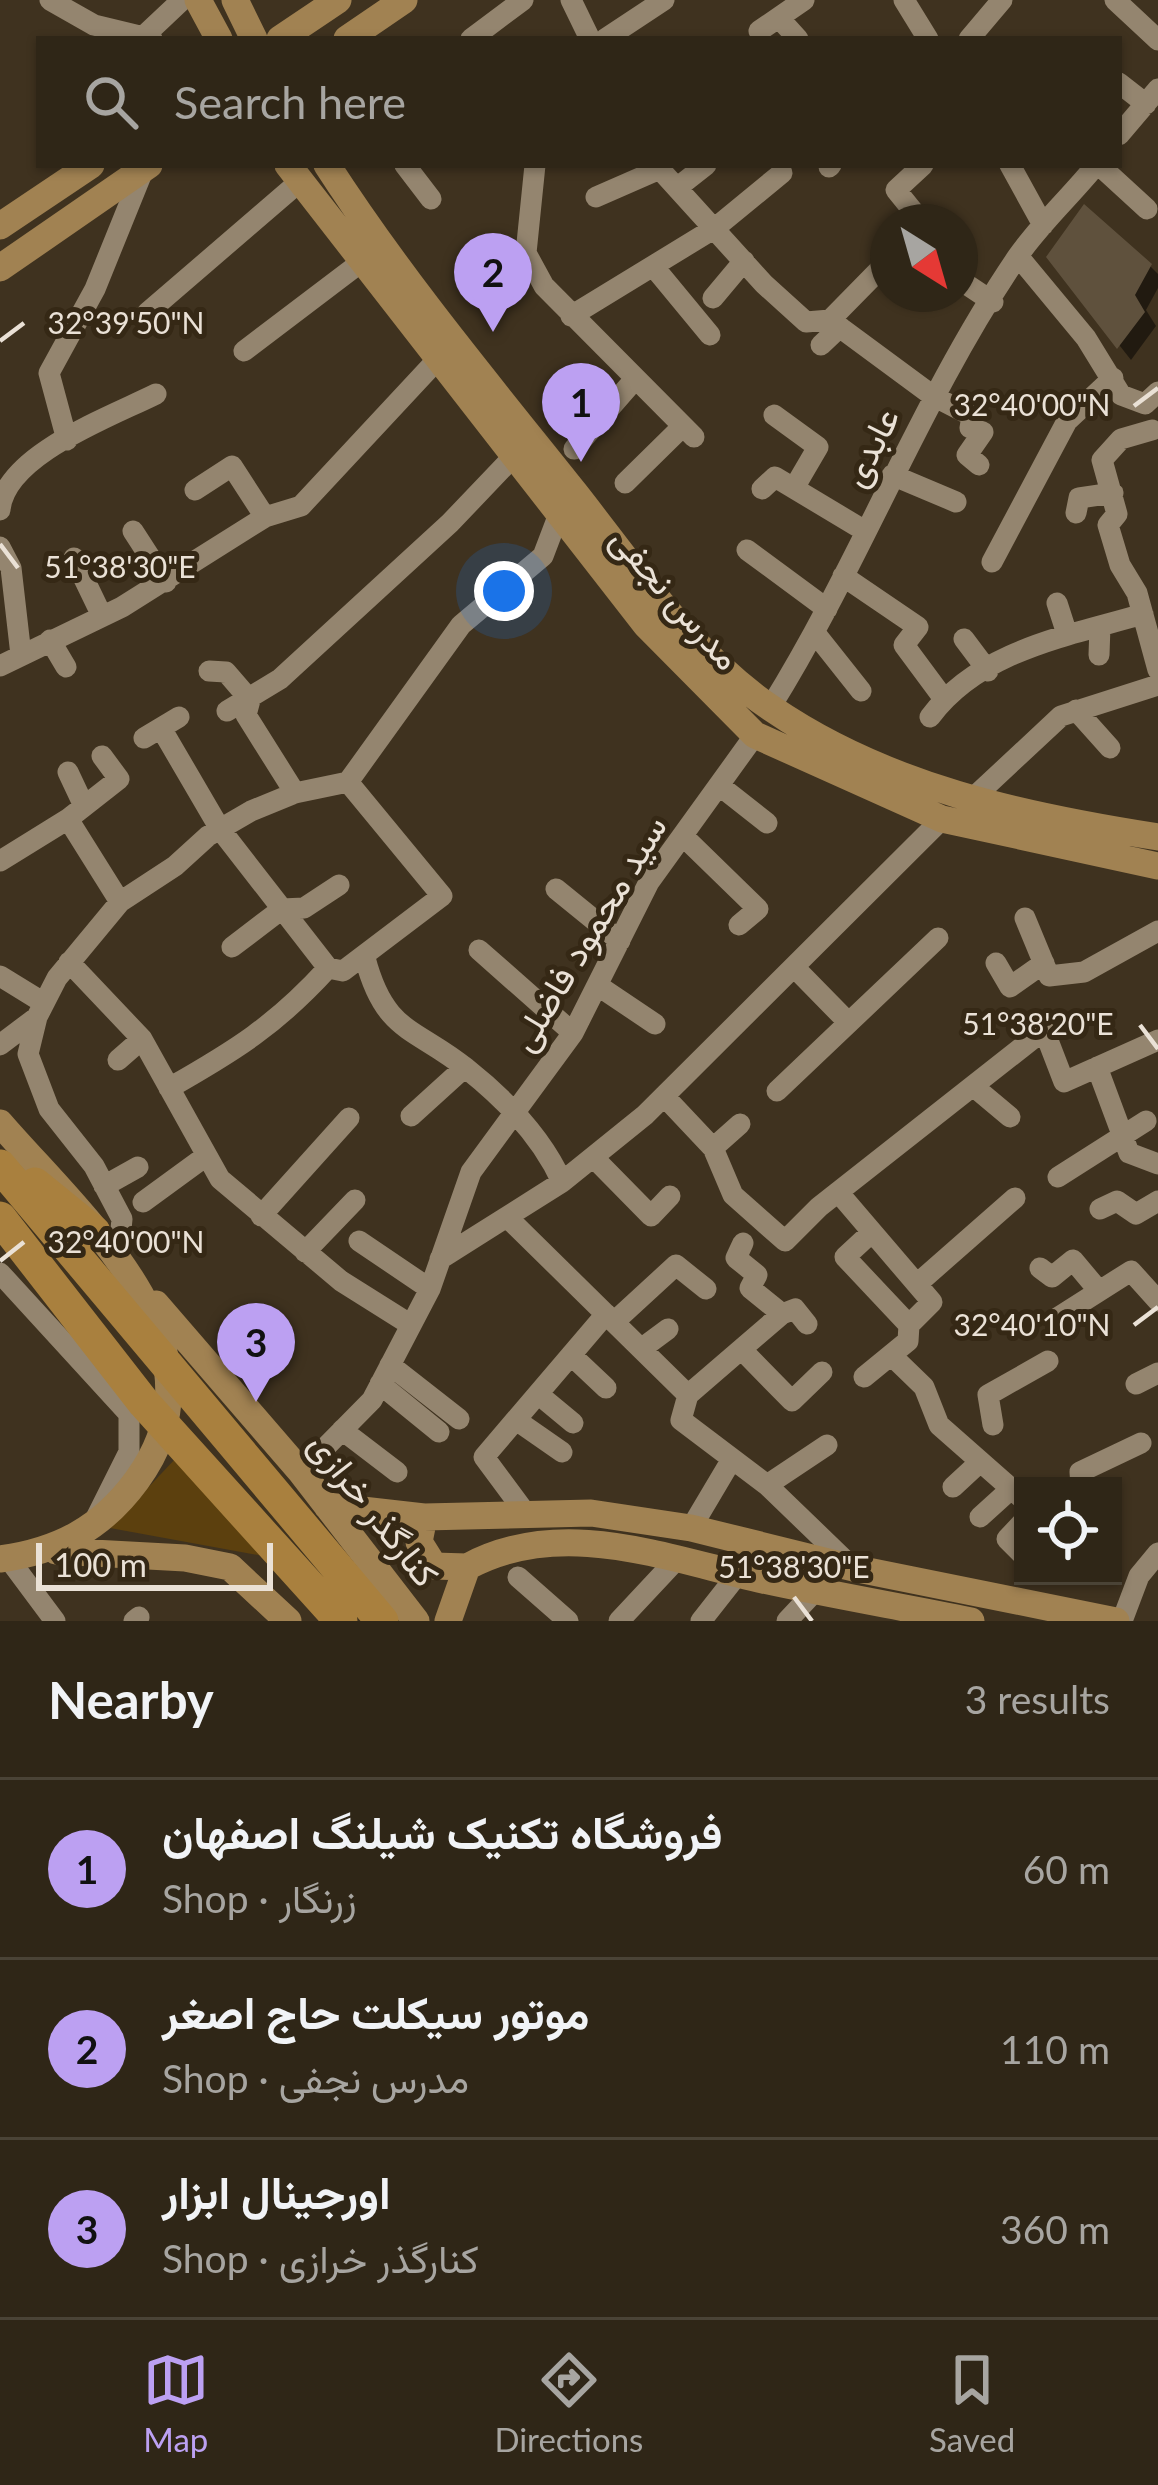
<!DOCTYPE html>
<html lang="en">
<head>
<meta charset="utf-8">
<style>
	body { margin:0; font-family:Lato,Vazirmatn,sans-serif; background:#372e20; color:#f1f3f6 }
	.controls { position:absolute; right:36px; bottom:36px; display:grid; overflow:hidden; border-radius:0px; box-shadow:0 3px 9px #0004 }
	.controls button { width:108px; height:108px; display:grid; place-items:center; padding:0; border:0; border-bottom:3px solid #4a4336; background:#2f2617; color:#f1f3f6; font:60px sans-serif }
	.compass { position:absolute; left:870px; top:204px; width:108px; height:108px; border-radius:50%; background:#2f2617; box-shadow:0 3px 9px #0004; rotate:143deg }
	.scale { position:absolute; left:36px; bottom:30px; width:237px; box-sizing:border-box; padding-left:12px; border:6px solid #eae1d6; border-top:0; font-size:33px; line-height:42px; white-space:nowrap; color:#eae1d6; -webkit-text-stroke:9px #352815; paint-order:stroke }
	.you { position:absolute; left:504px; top:591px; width:42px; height:42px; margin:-30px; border:9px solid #fff; border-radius:50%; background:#1a73e8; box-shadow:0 0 0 18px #1a73e833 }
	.badge { display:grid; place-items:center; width:78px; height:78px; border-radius:50%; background:#bca0f2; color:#111; font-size:39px; font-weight:700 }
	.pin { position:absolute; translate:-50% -99px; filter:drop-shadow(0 3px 6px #0008) }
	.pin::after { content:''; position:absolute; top:63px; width:42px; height:36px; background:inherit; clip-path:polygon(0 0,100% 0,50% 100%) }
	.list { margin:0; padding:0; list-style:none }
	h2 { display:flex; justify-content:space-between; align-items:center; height:156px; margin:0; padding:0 48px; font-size:51px }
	h2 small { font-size:39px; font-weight:400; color:#a7a5a1 }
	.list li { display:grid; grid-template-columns:78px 1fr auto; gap:36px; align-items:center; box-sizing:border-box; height:180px; padding:0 48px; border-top:3px solid #4a4336 }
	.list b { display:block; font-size:45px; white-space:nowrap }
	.list p { margin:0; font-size:39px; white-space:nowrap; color:#a7a5a1 }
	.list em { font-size:39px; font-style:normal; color:#a7a5a1 }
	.icon { flex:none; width:66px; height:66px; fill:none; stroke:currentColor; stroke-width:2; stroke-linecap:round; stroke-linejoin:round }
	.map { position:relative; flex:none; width:1158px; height:1621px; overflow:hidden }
	.search { position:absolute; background:#2f2617; box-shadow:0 3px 9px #0004; left:36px; right:36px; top:36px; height:132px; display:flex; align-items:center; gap:30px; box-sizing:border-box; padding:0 42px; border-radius:0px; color:#a7a5a1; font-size:45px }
	.sheet { height:696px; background:#2f2617 }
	nav { display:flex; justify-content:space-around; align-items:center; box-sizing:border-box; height:168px; border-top:3px solid #4a4336; background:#2f2617; font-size:33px; color:#a7a5a1 }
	nav a { display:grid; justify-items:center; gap:6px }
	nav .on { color:#bca0f2 }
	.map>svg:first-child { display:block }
</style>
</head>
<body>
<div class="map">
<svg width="1158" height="1621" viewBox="0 0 1158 1621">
	<rect width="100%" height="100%" fill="#3f321f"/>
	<!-- green -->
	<path fill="#5c400e" d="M 176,1458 L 263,1556 L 110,1528 Z"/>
	<!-- shadow -->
	<path fill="#0007" d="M 1050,257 L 1150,266 L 1158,274 L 1158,288 L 1146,310 L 1156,326 L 1131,360 Z"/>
	<!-- building -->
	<path fill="#5f513d" d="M 1084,204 L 1152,264 L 1135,295 L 1145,312 L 1117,349 L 1046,257 Z"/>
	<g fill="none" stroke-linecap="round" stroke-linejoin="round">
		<!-- minor -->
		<path stroke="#94856f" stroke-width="21" d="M 50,0 L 94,25 L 152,39
			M 571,0 L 590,39
			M 904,0 L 928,39
			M 1115,0 L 1158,40
			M 779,18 L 798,39
			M 759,31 L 804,0
			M 146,34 L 182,0
			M 471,39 L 523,0
			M 605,39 L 664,0
			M 969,39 L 1002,0
			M 1119,83 L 1146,104
			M 1119,135 L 1158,89
			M 405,165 L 431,199
			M 535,165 L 526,253 L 544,286 L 694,437
			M 656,165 L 764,284 L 806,322 L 830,320
			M 1010,165 L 1043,225
			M 1099,165 L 1147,209
			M 829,167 L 831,165
			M 678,187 L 706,165
			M 596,197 L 660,169
			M 915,222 L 917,216 L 896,190 L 923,165
			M 1018,256 L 1086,338 L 1121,395 L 1145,404 L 1158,392
			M 653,266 L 710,335
			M 960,280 L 993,302
			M 713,298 L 744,261
			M 147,313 L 298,183
			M 571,316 L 715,228 L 782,173
			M 830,320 L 933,396 L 972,416 L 970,428 L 983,432 L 967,455 L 979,465
			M 830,320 L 888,261
			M 821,345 L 840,327
			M 244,351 L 360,263
			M 774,415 L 818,447 L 794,488
			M 1152,430 L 1121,439 L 1102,460 L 1117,514 L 1108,525 L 1120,565 L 1137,593 L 1158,670
			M 67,440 L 49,373 L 95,289 L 144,168
			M 574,449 L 635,379
			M 892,475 L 956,502
			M 625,483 L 683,426
			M 762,489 L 775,477 L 865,531
			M 195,490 L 232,466 L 265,517
			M 0,510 C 5,455 110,417 156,394
			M 1076,513 L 1079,498 L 1113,493
			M 133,531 L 166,582
			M 0,547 L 11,568 L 21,655
			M 747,550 L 827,609
			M 74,558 L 102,616
			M 992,562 L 1067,421 L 1113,378
			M 843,576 L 918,627 L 904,645 L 944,699
			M 1057,603 L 1067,634
			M 815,633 L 861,691
			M 964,639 L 988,671
			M 50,640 L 66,667
			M 1099,655 L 1100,626
			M 0,666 L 122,607 L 265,517 L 301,506 L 437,360
			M 209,671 L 226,672 L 250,700 L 246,715 L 295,793
			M 770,708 C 861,562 921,398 1018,256 C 1041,223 1071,196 1096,165
			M 1076,710 L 1110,748
			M 227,711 L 280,679 L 450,523 L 513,457
			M 930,717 C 980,650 1068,636 1143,614
			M 161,728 L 220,829 L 328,968
			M 144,738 L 179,717
			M 102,756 L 119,779 L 68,819 L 120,902
			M 68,772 L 84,806
			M 720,786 L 767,823
			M 971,800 L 1061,716 L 1158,685
			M 683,836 L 758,909 L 739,925
			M 0,861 L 68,819
			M 556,889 L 620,941
			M 1025,918 L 1049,976 L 1084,972 L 1158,931
			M 232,947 L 282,909 L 304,908 L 339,885
			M 479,950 L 573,1033
			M 365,958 C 385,1034 415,1027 467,1069 C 506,1100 542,1137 562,1182
			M 69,962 L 142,1039 L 220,1179 L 341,1281 L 411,1325
			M 996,963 L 1010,987 L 1044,963
			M 796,969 L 847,1021
			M 0,976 L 44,1003
			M 597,985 L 655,1024
			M 37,1017 L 28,1054 L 49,1109 L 94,1166 L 122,1219 L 118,1260
			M 0,1045 L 37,1017 L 57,978 L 120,902 L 175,866 L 208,836 L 251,811 L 295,793 L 348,782 L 461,625 L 543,556 L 559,514
			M 118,1060 L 142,1039
			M 1097,1067 L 1129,1153 L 1158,1164
			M 973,1086 L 1010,1117
			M 169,1088 C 236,1050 276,1025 328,968 L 343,971 L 442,896 L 348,782
			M 777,1091 L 938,938
			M 664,1096 L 713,1148 L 733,1195 L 785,1241 L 819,1207 L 1044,1030 L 1064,1082 L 1158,1040
			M 411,1116 L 465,1067
			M 713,1148 L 740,1124
			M 593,1157 L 651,1216 L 670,1196
			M 1058,1177 L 1146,1121
			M 104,1186 L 138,1167
			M 838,1192 L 932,1302 L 909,1325 L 908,1341 L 864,1377
			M 143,1202 L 206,1156
			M 1100,1209 L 1117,1201 L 1136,1214 L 1158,1201
			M 261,1216 L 349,1118
			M 507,1217 L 688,1395 L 681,1420 L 767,1485 L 853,1568
			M 872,1232 L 845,1257 L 909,1325
			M 359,1241 L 430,1289
			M 743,1243 L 736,1258 L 757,1275 L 750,1288 L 782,1314
			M 305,1252 L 355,1200
			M 440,1259 L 562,1182 L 645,1115 L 942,819
			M 1040,1268 L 1052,1277 L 1073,1260 L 1099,1291
			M 0,1273 L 129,1414 L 129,1452 L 97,1516
			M 917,1284 L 1015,1198
			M 1057,1318 L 1131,1271 L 1158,1301
			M 614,1322 L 676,1265 L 706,1289
			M 641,1349 L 668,1329
			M 743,1351 L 792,1401 L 822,1372
			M 571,1355 L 606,1388
			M 892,1356 L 924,1387 L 939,1425 L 1023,1499
			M 390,1365 L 459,1419
			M 380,1384 L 439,1432
			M 1136,1384 L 1158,1373
			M 538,1394 L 573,1423
			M 688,1395 L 782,1314 L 795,1309 L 807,1324
			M 516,1420 L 562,1452
			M 993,1425 L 988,1395 L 1048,1361
			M 342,1430 L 397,1472
			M 301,1472 L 372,1400 L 430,1289 L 471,1172 L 573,1033 L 649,882 L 755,735
			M 767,1485 L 827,1445
			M 1081,1486 L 1080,1472 L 1141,1443
			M 953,1487 L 980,1462
			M 524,1511 L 484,1457 L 606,1314
			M 980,1517 L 1012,1488
			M 1023,1522 L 1007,1539 L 1023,1555
			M 691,1528 L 732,1459
			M 8,1558 L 55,1621
			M 518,1577 L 568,1621
			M 134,1621 L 139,1617
			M 619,1621 L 677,1559
			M 701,1621 L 738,1574
			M 787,1621 L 816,1590
			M 1122,1621 L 1139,1576 L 1158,1553"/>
		<!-- major -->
		<path stroke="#a18252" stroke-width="27" d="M 198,0 L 219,39
			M 235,0 L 254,39
			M 280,39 L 338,0
			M 347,39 L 404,0
			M 288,165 L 646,625 L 755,735 L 942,819 L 1158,866
			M 327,165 C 402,281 489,385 575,493 C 634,568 691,654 771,708 C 886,787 1023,816 1158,837
			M 0,226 L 91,165
			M 0,268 L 149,165
			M 0,1123 C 82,1218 235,1346 137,1480 C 102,1528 59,1551 0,1559
			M 156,1304 L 301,1472 L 416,1621
			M 327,1506 L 424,1517 L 591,1513 L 691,1528 L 853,1568 L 1116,1621
			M 424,1517 L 419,1542 L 434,1566 L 467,1567
			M 56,1551 L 185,1558 L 230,1567 L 288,1621
			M 448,1621 L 467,1567 C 561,1516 665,1558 763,1580 C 832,1595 902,1607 971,1621"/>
		<!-- highway -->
		<path stroke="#a9803e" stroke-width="33" d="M 0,1166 L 382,1621
			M 35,1184 L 94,1232
			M 0,1218 L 144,1403 L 341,1621"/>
	</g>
	<!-- ticks -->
	<path fill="none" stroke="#eae1d6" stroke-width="4.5" d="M 0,341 L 24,323M 1134,406 L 1158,388M 0,544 L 18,568M 1140,1025 L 1158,1049M 0,1261 L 24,1242M 1134,1325 L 1158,1307M 794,1597 L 812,1621"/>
	<g text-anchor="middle" stroke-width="10" stroke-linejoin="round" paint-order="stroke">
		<!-- street labels -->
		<g font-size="36" fill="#eae1d6" stroke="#352815">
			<text transform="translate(870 447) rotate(-63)" y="13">عابدی</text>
			<text transform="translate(676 598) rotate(49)" y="13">مدرس نجفی</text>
			<text transform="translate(588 933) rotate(-59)" y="13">سید محمود فاضلی</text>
			<text transform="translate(374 1509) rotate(52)" y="13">کنارگذر خرازی</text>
		</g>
	</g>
	<g font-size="30" text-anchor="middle" fill="#eae1d6" stroke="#352815" stroke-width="10" stroke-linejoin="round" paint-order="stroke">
		<text x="126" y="334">32°39'50"N</text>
		<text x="1032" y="416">32°40'00"N</text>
		<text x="120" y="578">51°38'30"E</text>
		<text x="1038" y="1035">51°38'20"E</text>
		<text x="126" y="1253">32°40'00"N</text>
		<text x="1032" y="1336">32°40'10"N</text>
		<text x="794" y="1578">51°38'30"E</text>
	</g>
</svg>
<div class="controls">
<button><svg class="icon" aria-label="locate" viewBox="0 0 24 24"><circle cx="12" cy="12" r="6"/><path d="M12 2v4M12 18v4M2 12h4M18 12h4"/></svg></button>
</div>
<svg class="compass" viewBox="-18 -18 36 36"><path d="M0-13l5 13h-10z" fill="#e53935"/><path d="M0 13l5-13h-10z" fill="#a7a5a1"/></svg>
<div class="scale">100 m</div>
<div class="you"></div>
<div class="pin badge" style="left:581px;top:462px">1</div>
<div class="pin badge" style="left:493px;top:332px">2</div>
<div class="pin badge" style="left:256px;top:1402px">3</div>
<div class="search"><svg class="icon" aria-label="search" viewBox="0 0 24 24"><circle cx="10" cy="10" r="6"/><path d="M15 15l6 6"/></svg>Search here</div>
</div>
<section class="sheet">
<h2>Nearby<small>3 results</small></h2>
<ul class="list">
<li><span class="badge">1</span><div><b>فروشگاه تکنیک شیلنگ اصفهان</b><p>Shop · زرنگار</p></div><em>60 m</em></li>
<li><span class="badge">2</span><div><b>موتور سیکلت حاج اصغر</b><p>Shop · مدرس نجفی</p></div><em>110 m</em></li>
<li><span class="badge">3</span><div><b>اورجینال ابزار</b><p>Shop · کنارگذر خرازی</p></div><em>360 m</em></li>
</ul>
</section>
<nav>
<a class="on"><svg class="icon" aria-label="map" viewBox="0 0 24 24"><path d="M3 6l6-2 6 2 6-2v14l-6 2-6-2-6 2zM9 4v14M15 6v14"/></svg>Map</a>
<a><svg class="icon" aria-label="directions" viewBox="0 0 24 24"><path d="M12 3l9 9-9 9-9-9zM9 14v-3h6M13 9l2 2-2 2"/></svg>Directions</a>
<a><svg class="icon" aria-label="saved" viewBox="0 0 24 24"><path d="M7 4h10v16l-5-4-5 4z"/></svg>Saved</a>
</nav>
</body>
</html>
